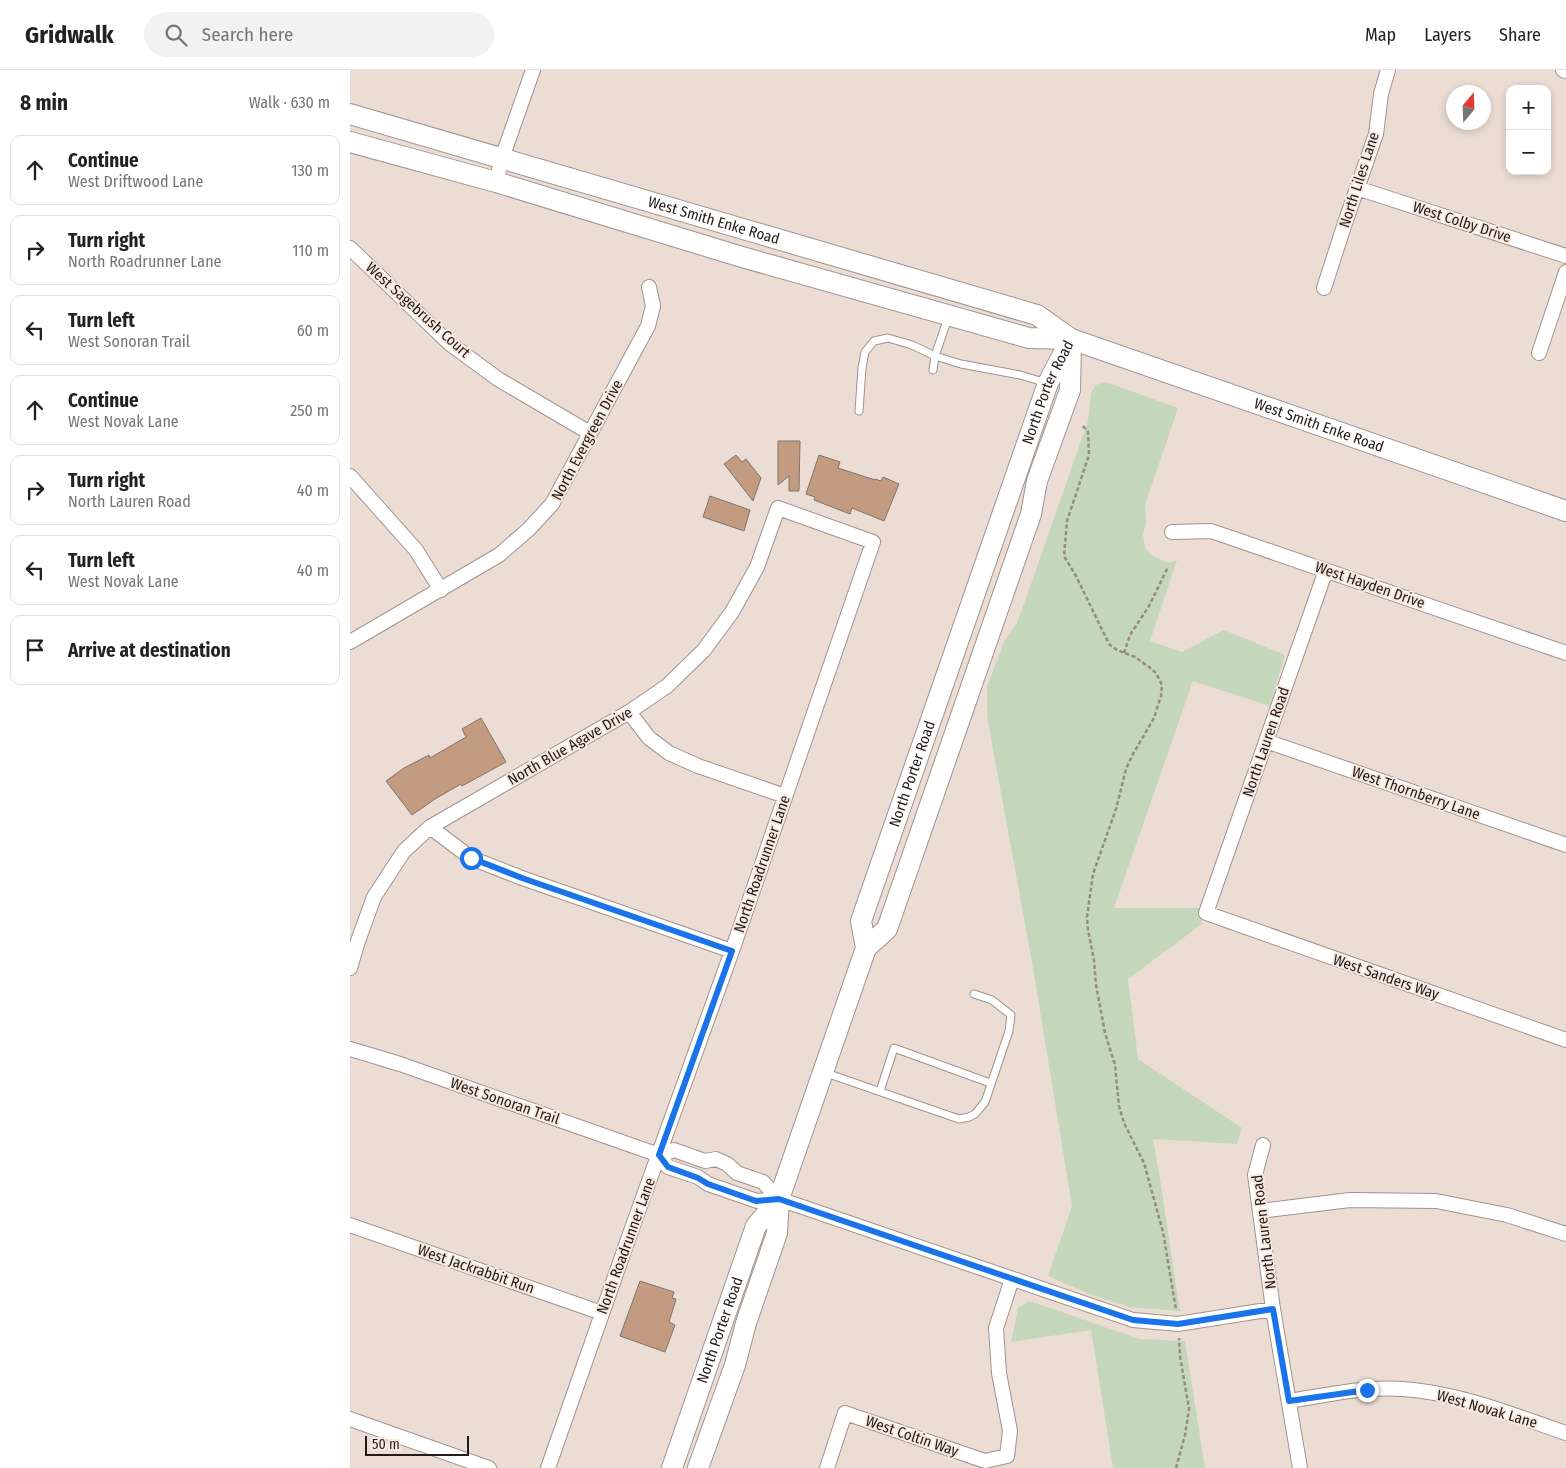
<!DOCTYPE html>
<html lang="en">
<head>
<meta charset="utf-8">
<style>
	body { margin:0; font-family:"Fira Sans Condensed",sans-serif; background:#f2f2f2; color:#222 }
	.controls { position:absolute; right:15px; top:15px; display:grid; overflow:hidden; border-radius:10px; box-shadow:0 2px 8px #0003 }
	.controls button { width:45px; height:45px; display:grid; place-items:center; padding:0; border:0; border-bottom:1px solid #e0e0e0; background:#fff; color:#222; font:25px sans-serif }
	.compass { position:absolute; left:1096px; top:15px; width:45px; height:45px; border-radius:50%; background:#fff; box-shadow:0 2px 8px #0003; rotate:19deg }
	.scale { position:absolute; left:15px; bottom:12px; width:104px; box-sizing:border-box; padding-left:5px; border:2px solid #211c19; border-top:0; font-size:14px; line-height:18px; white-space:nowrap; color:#211c19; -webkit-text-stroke:4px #f8eae1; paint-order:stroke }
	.stop { position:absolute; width:15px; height:15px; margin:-11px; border:4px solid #1a73e8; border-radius:50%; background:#fff }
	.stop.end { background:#1a73e8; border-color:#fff; box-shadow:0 1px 5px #0008 }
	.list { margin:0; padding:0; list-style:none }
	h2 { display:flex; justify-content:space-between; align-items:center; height:65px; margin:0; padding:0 20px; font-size:21px }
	h2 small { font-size:16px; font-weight:400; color:#767676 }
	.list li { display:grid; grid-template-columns:32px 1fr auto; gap:15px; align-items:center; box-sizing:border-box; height:70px; margin:0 10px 10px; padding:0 10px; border:1px solid #e0e0e0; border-radius:10px }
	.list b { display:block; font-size:19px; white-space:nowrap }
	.list p { margin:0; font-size:16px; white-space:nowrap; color:#767676 }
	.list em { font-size:16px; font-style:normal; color:#767676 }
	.icon { flex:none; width:28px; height:28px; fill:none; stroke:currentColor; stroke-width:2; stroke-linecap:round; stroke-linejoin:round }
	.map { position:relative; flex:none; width:1216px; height:1398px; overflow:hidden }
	header { display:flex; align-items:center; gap:30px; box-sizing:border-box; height:70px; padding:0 25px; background:#fff; border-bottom:1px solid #e0e0e0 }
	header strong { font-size:24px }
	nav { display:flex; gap:28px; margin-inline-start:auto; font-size:18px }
	.search { width:350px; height:45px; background:#f2f2f2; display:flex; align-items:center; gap:12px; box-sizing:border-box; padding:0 18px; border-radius:28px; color:#767676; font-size:19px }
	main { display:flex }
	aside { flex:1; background:#fff }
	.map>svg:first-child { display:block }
</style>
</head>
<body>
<header>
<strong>Gridwalk</strong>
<div class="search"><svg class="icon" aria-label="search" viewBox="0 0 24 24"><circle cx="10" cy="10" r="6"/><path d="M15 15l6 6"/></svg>Search here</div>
<nav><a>Map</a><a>Layers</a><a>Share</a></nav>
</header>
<main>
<aside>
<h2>8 min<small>Walk · 630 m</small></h2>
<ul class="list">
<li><svg class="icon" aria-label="ahead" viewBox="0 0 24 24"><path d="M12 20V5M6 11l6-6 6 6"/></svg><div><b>Continue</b><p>West Driftwood Lane</p></div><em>130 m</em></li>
<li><svg class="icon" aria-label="right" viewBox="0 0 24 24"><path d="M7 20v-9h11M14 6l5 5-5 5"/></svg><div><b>Turn right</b><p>North Roadrunner Lane</p></div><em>110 m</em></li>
<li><svg class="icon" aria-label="left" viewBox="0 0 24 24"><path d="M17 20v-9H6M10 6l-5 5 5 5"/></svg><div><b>Turn left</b><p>West Sonoran Trail</p></div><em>60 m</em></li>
<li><svg class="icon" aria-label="ahead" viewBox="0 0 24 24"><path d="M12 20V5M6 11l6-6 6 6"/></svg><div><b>Continue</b><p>West Novak Lane</p></div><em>250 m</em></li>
<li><svg class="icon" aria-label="right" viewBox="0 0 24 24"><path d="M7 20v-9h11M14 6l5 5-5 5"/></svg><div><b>Turn right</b><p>North Lauren Road</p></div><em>40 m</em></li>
<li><svg class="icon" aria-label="left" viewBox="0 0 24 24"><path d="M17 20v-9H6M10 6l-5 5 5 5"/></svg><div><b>Turn left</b><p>West Novak Lane</p></div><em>40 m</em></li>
<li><svg class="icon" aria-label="arrive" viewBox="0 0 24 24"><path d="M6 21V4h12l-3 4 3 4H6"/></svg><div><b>Arrive at destination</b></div></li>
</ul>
</aside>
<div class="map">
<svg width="1216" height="1398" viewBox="0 0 1216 1398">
	<rect width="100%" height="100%" fill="#ebddd4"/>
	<!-- green -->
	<path fill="#c4d7ba" d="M 756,312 L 828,338 L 795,435 L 796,453 L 793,465 L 795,478 L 801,485 L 818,493 L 827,490 L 800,571 L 832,582 L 874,560 L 935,585 L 920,636 L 843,611 L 764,838 L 849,838 L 852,854 L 778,909 L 788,989 L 892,1058 L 887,1074 L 803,1069 L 810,1109 L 830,1241 L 779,1237 L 737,1223 L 698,1206 L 722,1136 L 683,898 L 637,646 L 637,617 L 654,572 L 667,553 L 674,534 L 738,351 L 741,323 L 746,315 Z
		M 680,1231 L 790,1269 L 835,1271 L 855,1398 L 763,1398 L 741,1260 L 661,1272 L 668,1238 Z"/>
	<!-- building -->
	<path fill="#c39b81" stroke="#80746c" d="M 428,371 L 450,371 L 449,421 L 439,421 L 439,406 L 428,415 Z
		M 386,385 L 392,392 L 396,389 L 411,408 L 403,431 L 374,394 Z
		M 469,385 L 490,392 L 488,398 L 525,410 L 525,409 L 531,411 L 533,407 L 549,414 L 534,451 L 502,438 L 500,444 L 464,430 L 465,427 L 456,424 Z
		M 360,426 L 400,440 L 394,461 L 353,447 Z
		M 131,648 L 156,692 L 112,716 L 111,714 L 85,729 L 62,745 L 36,711 L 54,698 L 79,685 L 80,688 L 116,667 L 112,659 Z
		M 290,1211 L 324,1222 L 322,1228 L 326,1229 L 319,1252 L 325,1255 L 315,1282 L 270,1266 Z"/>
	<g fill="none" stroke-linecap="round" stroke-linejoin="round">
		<defs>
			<path id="lane" d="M 583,300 L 585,286 L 598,248
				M 509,341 L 512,298 L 515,282 L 524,271 L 538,268 L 562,275 L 585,286 L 611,294 L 670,305 L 697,313
				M 476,1003 L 609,1049 L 619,1047 L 625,1044 L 635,1032 L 659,961 L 661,945 L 642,930 L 624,924
				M 530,1021 L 544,978 L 640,1013"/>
			<path id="street" d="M 1213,0 L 1216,1
				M 146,112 L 152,88 L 183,0
				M 1007,118 L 1216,186
				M 0,178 L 99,273 L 148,309 L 240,363
				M 974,218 L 995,153 L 1026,64 L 1031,24 L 1038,0
				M 1189,283 L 1216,202
				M 0,406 L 66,480 L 91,520
				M 822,462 L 861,461 L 1216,583
				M 976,500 L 856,843 L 1216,970
				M 0,572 L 149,485 L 179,459 L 202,434 L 298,256 L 303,236 L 299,217
				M 279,642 L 299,668 L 319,683 L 348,696 L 435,726
				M 916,671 L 1216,775
				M 80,757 L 121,788 L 172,808 L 382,881
				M 0,898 L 8,871 L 24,827 L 54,781 L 80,757 L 279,642 L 317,616 L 354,580 L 382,542 L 407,497 L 428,438 L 523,472 L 382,881 L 281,1161 L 198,1398
				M 0,979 L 50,994 L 309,1085 L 318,1097 L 348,1107 L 358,1114 L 407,1131 L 429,1129 L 783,1250 L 828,1254 L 923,1239
				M 913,1075 L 905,1105 L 923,1239 L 950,1398
				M 309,1085 L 324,1080 L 355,1091 L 366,1089 L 377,1094 L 387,1103 L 413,1112 L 429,1129
				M 910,1141 L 1000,1130 L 1086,1131 L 1157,1145 L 1216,1164
				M 0,1155 L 252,1243
				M 939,1331 C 976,1325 1016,1316 1053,1319 C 1110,1323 1163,1345 1216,1363
				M 0,1349 L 139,1398
				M 477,1398 L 495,1343 L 635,1391 L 657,1386 L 660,1361 L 649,1303 L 646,1258 L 662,1209"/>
			<g id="secondary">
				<path id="s1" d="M 0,44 L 687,245 L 721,269 L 1216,441"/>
				<path d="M 0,72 L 146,112 L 392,187 L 679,268 L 721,269"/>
				<path d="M 516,878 L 537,859 L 681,444 L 687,411 L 720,320 L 721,274"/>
				<path id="s2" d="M 322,1398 L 406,1156 L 429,1129"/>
				<path id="s3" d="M 348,1398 L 385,1295 L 396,1253 L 427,1163 L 429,1129 L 516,878 L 511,851 L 698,313 L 721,269"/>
			</g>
		</defs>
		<!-- lane casing -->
		<use href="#lane" stroke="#a0938b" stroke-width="9"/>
		<!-- street casing -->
		<use href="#street" stroke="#a0938b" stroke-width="16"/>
		<!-- secondary casing -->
		<use href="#secondary" stroke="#a0938b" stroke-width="22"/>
		<!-- path -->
		<path stroke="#958b84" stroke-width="2.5" stroke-dasharray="4 2.5" stroke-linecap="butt" d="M 733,356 L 738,362 L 739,385 L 717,451 L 714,486 L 726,506 L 759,574 L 767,580 L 785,587 L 799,597 L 806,603 L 812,615 L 811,626 L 804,648 L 783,684 L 776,699 L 766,739 L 743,804 L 737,847 L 738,860 L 744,890 L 746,915 L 755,963 L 765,995 L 769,1036 L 774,1053 L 794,1093 L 813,1162 L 826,1240
			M 774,583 L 780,565 L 799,536 L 818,497
			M 826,1398 L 835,1365 L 839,1339 L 830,1286 L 829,1268"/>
		<!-- lane -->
		<use href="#lane" stroke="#fff" stroke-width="7"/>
		<!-- street -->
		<use href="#street" stroke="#fff" stroke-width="14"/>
		<!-- secondary -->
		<use href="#secondary" stroke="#fff" stroke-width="20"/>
	</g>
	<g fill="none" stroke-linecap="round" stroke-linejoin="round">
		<!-- route -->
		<path stroke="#1a73e8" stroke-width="6" d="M 121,788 L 172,808 L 382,881 L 309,1085 L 318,1097 L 348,1108 L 358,1114 L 406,1131 L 429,1129 L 783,1250 L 828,1254 L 923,1239 L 939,1331 L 1017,1320"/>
	</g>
	<g text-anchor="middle" stroke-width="4" stroke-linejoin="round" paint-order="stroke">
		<!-- street labels -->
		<g font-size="15" fill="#211c19" stroke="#f8eae1">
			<text transform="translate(1009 110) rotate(-72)" y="5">North Liles Lane</text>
			<text dy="5" stroke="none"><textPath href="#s1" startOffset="379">West Smith Enke Road</textPath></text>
			<text transform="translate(1112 152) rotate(18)" y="5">West Colby Drive</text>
			<text transform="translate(68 240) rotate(42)" y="5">West Sagebrush Court</text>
			<text dy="5" stroke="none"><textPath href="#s3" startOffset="1136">North Porter Road</textPath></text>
			<text dy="5" stroke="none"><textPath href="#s1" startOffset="1020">West Smith Enke Road</textPath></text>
			<text transform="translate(237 370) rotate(-62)" y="5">North Evergreen Drive</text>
			<text transform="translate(1020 515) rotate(19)" y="5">West Hayden Drive</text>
			<text transform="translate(916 672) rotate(-71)" y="5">North Lauren Road</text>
			<text transform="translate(220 676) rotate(-30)" y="5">North Blue Agave Drive</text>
			<text dy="5" stroke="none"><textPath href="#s3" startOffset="731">North Porter Road</textPath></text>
			<text transform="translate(1066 723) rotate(19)" y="5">West Thornberry Lane</text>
			<text transform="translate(412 794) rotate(-71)" y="5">North Roadrunner Lane</text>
			<text transform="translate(1036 907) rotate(19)" y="5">West Sanders Way</text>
			<text transform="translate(155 1031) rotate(19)" y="5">West Sonoran Trail</text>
			<text transform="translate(914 1162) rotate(-97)" y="5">North Lauren Road</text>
			<text transform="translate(276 1176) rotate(-70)" y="5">North Roadrunner Lane</text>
			<text transform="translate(126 1199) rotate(19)" y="5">West Jackrabbit Run</text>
			<text dy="5" stroke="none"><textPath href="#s2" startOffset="146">North Porter Road</textPath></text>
			<text transform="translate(1137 1339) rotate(16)" y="5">West Novak Lane</text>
			<text transform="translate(562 1366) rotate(19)" y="5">West Coltin Way</text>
		</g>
	</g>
</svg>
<div class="controls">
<button>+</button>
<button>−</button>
</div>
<svg class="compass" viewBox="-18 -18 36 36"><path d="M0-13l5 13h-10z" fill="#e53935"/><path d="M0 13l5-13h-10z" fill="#767676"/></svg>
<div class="scale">50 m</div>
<div class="stop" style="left:121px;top:788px"></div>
<div class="stop end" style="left:1017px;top:1320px"></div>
</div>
</main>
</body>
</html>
